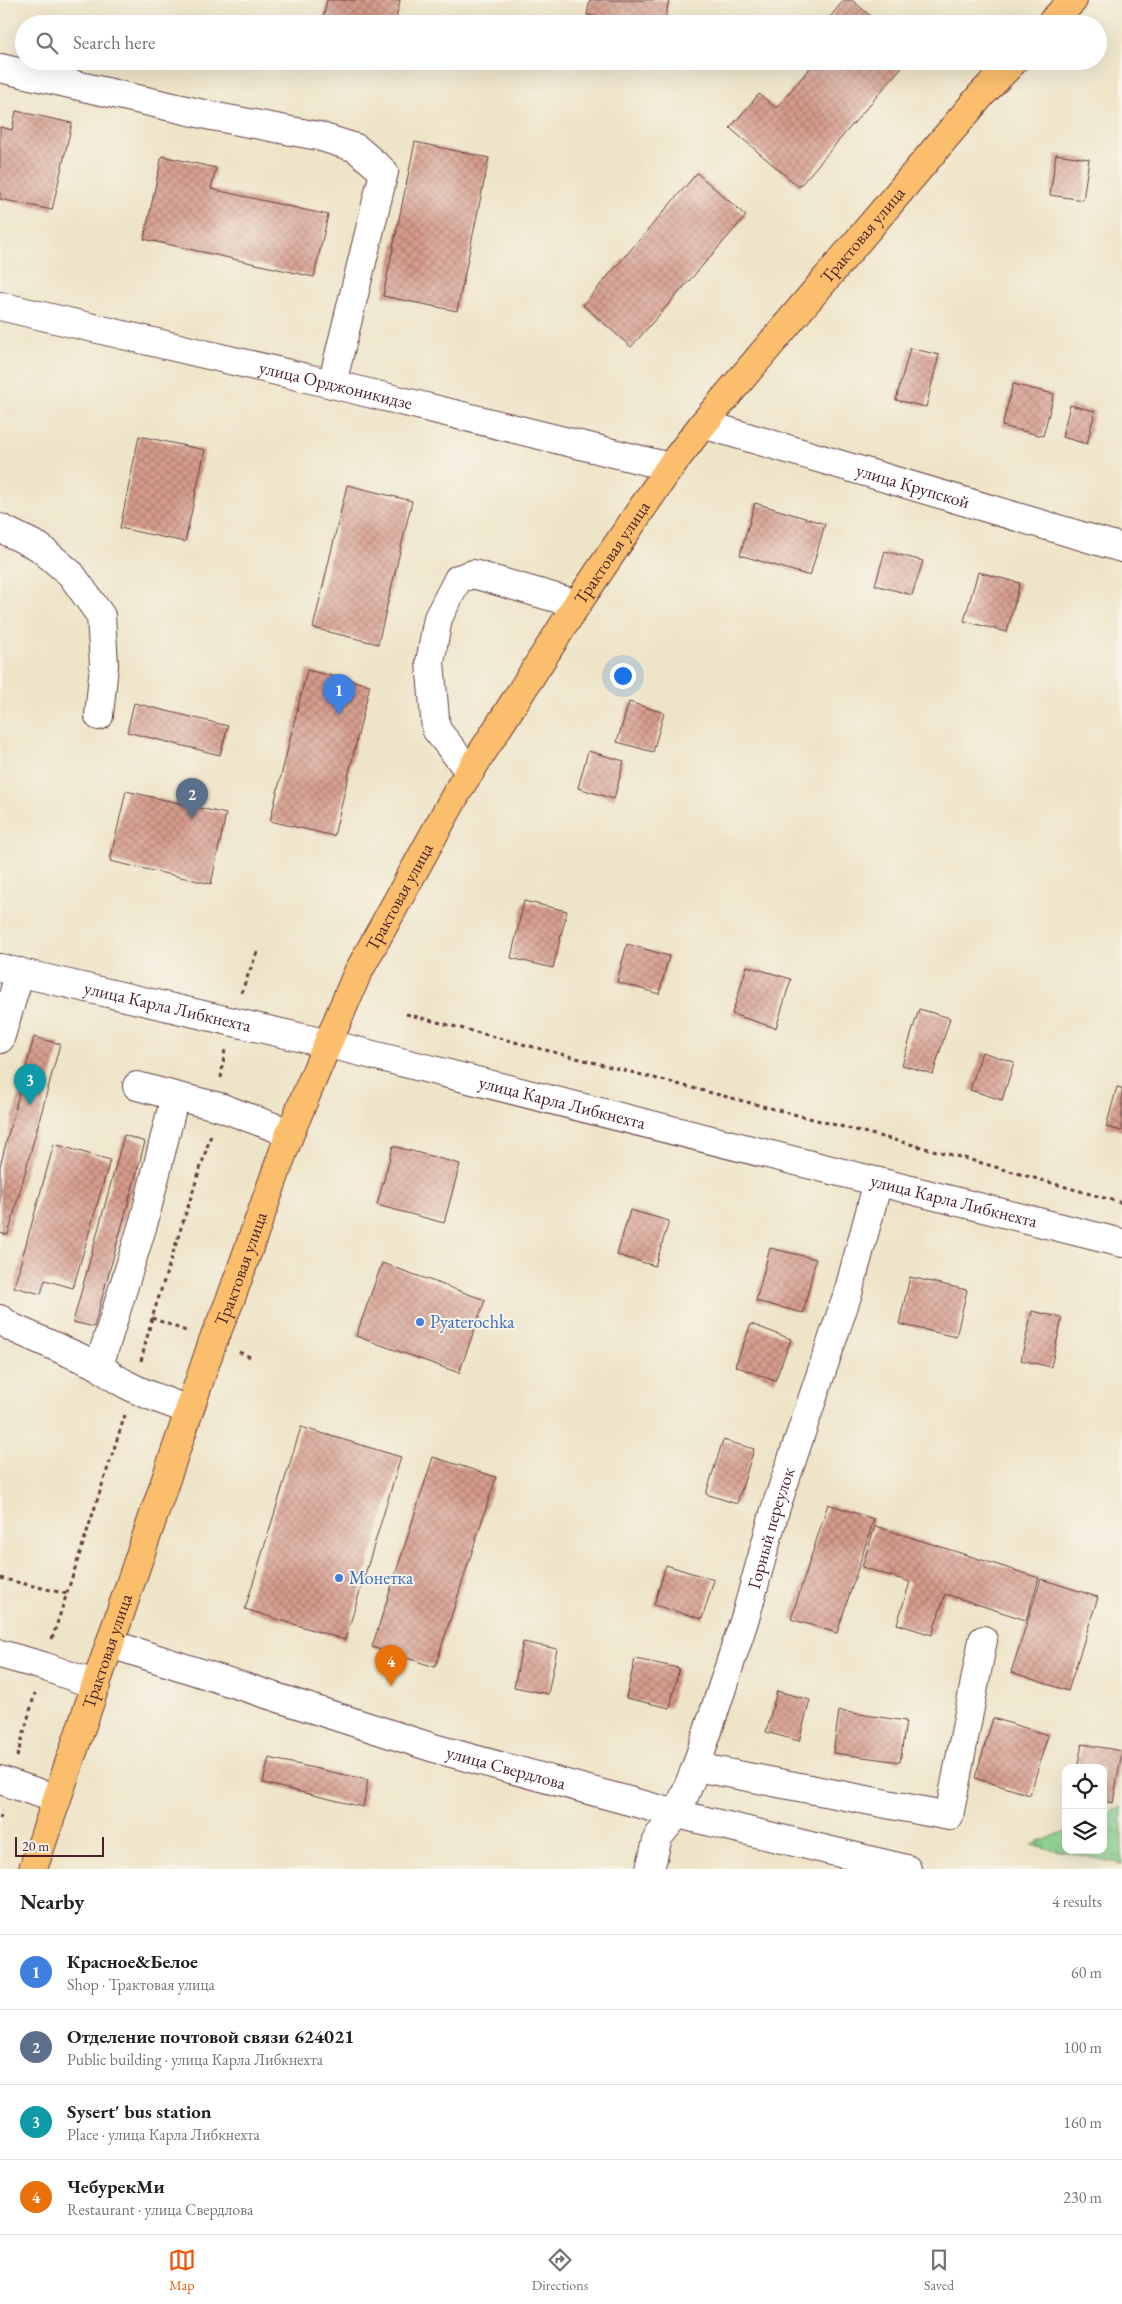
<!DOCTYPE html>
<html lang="en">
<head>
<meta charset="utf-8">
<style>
	body { margin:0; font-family:"EB Garamond",serif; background:#f2f2f2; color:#202124 }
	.controls { position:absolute; right:15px; bottom:15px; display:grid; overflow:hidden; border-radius:10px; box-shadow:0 5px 20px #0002 }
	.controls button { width:45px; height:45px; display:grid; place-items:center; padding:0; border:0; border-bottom:1px solid #e0e0e0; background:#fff; color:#202124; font:25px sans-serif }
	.scale { position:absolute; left:15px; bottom:12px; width:89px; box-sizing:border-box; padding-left:5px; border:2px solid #4a1f2b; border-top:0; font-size:14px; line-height:18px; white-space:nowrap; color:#4a1f2b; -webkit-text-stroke:4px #f7f3e8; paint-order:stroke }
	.you { position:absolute; left:622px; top:675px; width:18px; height:18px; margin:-12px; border:4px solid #fff; border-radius:50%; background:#1a73e8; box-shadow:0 0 0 8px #1a73e833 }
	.badge { display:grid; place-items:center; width:32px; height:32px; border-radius:50%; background:#ea580c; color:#fff; font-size:16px; font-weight:700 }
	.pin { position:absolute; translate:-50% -41px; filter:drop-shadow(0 1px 2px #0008) }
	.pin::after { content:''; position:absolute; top:26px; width:18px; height:15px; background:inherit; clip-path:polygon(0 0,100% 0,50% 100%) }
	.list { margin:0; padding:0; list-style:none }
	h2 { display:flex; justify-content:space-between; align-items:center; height:65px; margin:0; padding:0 20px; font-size:21px }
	h2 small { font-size:16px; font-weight:400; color:#757577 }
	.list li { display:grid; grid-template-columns:32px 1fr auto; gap:15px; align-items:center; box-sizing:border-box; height:75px; padding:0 20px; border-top:1px solid #e0e0e0 }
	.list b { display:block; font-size:19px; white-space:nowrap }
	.list p { margin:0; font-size:16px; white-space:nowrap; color:#757577 }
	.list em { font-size:16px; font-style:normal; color:#757577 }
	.icon { flex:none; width:28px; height:28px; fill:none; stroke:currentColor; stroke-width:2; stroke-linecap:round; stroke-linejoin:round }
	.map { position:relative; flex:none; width:1122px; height:1869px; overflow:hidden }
	.search { position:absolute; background:#fff; box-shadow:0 5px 20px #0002; left:15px; right:15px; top:15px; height:55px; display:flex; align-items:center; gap:12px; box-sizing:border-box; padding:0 18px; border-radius:28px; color:#757577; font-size:19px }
	.sheet { height:365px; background:#fff }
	nav { display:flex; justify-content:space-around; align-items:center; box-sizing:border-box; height:70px; border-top:1px solid #e0e0e0; background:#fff; font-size:14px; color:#757577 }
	nav a { display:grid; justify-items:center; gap:2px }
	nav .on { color:#ea580c }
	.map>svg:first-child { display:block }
</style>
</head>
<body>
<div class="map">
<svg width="1122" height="1869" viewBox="0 0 1122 1869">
	<defs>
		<pattern id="park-tufts" width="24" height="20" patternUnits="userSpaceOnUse" patternTransform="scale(1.25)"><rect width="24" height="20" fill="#88d18d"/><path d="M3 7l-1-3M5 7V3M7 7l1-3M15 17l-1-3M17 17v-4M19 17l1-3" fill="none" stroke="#77b37a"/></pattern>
		<pattern id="building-cross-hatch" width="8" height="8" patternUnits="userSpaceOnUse" patternTransform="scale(1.25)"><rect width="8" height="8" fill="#d69c8c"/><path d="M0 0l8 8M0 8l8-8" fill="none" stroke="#b07f73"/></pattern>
	</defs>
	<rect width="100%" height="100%" fill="#f7f3e8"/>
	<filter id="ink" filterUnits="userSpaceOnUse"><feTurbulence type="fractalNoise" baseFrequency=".02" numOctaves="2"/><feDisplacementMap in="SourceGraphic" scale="10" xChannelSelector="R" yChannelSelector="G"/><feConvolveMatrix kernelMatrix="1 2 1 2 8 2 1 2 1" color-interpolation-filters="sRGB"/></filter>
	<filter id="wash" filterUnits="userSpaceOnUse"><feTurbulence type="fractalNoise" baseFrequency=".0096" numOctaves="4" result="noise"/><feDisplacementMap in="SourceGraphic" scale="20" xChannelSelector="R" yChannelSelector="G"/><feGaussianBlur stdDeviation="1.12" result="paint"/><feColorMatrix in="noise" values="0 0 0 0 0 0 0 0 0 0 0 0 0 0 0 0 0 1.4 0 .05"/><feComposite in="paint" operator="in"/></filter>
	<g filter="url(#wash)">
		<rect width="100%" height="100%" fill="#eee4c7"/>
		<!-- park -->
		<path fill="url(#park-tufts)" stroke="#69785c" d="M 1122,1807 L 1122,1864 L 1032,1845 L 1066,1831 L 1066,1850 L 1103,1850 L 1103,1815 Z"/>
		<g id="blocks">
			<!-- building -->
			<path fill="url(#building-cross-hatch)" d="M 327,0 L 400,0 L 395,24 L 322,24 Z
				M 590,0 L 669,0 L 664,24 L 627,24 L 587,15 Z
				M 844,0 L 852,0 L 880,24 L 824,24 Z
				M 374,61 L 387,61 L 386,65 Z
				M 816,61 L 907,61 L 799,187 L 730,128 L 759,94 L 776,108 Z
				M 16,111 L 72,123 L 52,210 L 0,199 L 0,127 L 12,130 Z
				M 415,142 L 489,158 L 457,311 L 383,296 Z
				M 1056,154 L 1089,159 L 1083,200 L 1050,195 Z
				M 162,156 L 216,168 L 211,189 L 328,215 L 314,277 L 144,239 Z
				M 697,173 L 746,216 L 631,347 L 583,305 Z
				M 910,348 L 939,355 L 926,407 L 896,400 Z
				M 1013,384 L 1054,394 L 1043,436 L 1002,426 Z
				M 1070,405 L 1095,411 L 1087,444 L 1062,437 Z
				M 139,436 L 205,450 L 185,542 L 120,528 Z
				M 347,485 L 412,501 L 378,644 L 313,628 Z
				M 755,503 L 825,524 L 810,576 L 740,555 Z
				M 885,551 L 923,561 L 912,595 L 875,585 Z
				M 978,572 L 1020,583 L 1007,632 L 964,621 Z
				M 307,670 L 370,685 L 334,836 L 270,821 Z
				M 629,702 L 664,713 L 653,752 L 617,742 Z
				M 134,703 L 228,726 L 220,755 L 127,732 Z
				M 588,751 L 624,761 L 614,799 L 578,788 Z
				M 126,791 L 226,814 L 211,884 L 110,861 Z
				M 524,901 L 567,911 L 553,968 L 511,958 Z
				M 627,944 L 669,956 L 659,994 L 617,982 Z
				M 747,966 L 791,979 L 776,1028 L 732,1014 Z
				M 919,1009 L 950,1018 L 933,1074 L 902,1065 Z
				M 34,1037 L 60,1044 L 8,1235 L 0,1233 L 0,1166 Z
				M 982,1052 L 1014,1062 L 1002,1100 L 970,1090 Z
				M 1117,1087 L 1122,1088 L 1122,1131 L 1106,1127 Z
				M 124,1135 L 145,1142 L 94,1327 L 73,1322 Z
				M 54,1144 L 110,1160 L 73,1288 L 45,1280 L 41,1294 L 14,1287 Z
				M 393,1146 L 460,1164 L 444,1223 L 377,1205 Z
				M 630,1210 L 669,1221 L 655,1266 L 617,1255 Z
				M 770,1248 L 816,1259 L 803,1313 L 756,1301 Z
				M 382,1263 L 485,1300 L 459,1373 L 356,1336 Z
				M 910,1277 L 967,1290 L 956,1337 L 899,1324 Z
				M 1032,1311 L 1062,1318 L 1051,1367 L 1021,1360 Z
				M 751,1324 L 791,1339 L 775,1381 L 735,1366 Z
				M 301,1427 L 401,1457 L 345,1640 L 245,1609 Z
				M 723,1440 L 754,1449 L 737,1504 L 706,1494 Z
				M 433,1457 L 496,1477 L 435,1667 L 372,1647 Z
				M 828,1504 L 874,1519 L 837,1633 L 791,1619 Z
				M 875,1526 L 1039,1578 L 1026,1620 L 945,1594 L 932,1635 L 897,1624 L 910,1582 L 862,1567 Z
				M 666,1565 L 714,1580 L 702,1619 L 654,1605 Z
				M 1041,1579 L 1098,1597 L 1068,1691 L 1011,1672 Z
				M 523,1642 L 557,1649 L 548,1694 L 514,1687 Z
				M 635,1659 L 679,1668 L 670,1708 L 626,1698 Z
				M 777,1691 L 810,1700 L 799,1741 L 766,1732 Z
				M 839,1711 L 906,1721 L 900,1762 L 833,1753 Z
				M 993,1718 L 1048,1735 L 1030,1795 L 975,1778 Z
				M 1082,1744 L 1122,1751 L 1113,1803 L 1103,1801 L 1103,1768 L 1077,1768 Z
				M 269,1758 L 368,1780 L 363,1807 L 263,1783 Z"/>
		</g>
	</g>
	<g filter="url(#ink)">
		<use href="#blocks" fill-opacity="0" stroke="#633d42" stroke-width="1"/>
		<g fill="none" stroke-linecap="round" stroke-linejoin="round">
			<defs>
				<g id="minor">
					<path d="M 0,68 L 212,116 L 318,136 L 356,148 L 384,172 L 332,384"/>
					<path id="s1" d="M 0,306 L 332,384 L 670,467"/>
					<path id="s2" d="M 703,424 L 1122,548"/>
					<path d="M 0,528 L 39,547 L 71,574 L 101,616 L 104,665 L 99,716"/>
					<path d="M 470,772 L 436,729 L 430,662 L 438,618 L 458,579 L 473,574 L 577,604"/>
					<path id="s3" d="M 0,968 L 329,1044 L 1122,1243"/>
					<path d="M 0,1039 L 20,972"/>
					<path d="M 175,1096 L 220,1107 L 290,1133"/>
					<path d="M 0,1319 L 13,1328 L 99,1366 L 144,1221 L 175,1096 L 137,1086"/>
					<path d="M 99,1366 C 126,1389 157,1398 189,1410"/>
					<path id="s4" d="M 111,1644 L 437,1749 L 677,1814 L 907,1869"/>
					<path d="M 0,1654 L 43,1666 L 96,1685"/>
					<path d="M 696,1767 L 949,1816 L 983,1640"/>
					<path d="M 0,1780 L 57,1799"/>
					<path id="s5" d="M 650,1869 L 658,1837 L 677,1814 L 696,1767 L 746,1615 L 775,1510 L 848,1293 L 878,1182"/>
				</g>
				<g id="major">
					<path d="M 1050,24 L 1073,0"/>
					<path id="s6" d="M 33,1869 L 213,1341 L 231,1298 L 290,1133 L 357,974 L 460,787 L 577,604 L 670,467 L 703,424 L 982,94 L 1014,61"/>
				</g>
			</defs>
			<!-- minor casing -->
			<use href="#minor" stroke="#633d42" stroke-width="30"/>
			<!-- major casing -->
			<use href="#major" stroke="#633d42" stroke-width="30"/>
			<!-- path -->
			<path stroke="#633d42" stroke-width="3" stroke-dasharray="4 4" stroke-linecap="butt" d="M 241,993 L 258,950
				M 406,1014 L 964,1158 L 1122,1203
				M 221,1078 L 225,1049
				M 152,1318 L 186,1331
				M 239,1352 L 250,1357
				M 141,1361 L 152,1318 L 211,1135
				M 0,1578 L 67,1594
				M 52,1639 L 125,1415
				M 17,1757 L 35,1693
				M 0,1819 L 2,1811"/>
			<!-- minor -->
			<use href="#minor" stroke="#fff" stroke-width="28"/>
			<!-- major -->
			<use href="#major" stroke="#fabe6d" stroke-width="28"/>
		</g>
	</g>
	<!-- markers -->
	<g fill="#3f7fe0" stroke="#f7f3e8" stroke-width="2">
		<circle cx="420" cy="1322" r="5"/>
		<circle cx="339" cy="1578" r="5"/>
	</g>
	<g text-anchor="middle" stroke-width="4" stroke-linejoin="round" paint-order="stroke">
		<!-- street labels -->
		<g font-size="18" fill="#4a1f2b" stroke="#f7f3e8">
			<text dy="6" stroke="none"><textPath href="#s6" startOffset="1850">Трактовая улица</textPath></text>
			<text dy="6" stroke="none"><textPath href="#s1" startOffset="345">улица Орджоникидзе</textPath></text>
			<text dy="6" stroke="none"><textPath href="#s2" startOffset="219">улица Крупской</textPath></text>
			<text dy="6" stroke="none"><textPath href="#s6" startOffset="1445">Трактовая улица</textPath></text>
			<text dy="6" stroke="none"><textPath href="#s6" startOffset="1040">Трактовая улица</textPath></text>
			<text dy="6" stroke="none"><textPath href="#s3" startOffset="172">улица Карла Либкнехта</textPath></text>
			<text dy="6" stroke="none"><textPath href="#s3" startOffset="578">улица Карла Либкнехта</textPath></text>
			<text dy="6" stroke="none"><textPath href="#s3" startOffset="982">улица Карла Либкнехта</textPath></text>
			<text dy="6" stroke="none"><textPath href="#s6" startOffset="635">Трактовая улица</textPath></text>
			<text dy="6" stroke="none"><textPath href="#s5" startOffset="364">Горный переулок</textPath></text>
			<text dy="6" stroke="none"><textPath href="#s6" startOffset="230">Трактовая улица</textPath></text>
			<text dy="6" stroke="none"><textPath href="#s4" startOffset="414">улица Свердлова</textPath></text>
		</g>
		<!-- shop labels -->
		<g font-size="18" fill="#366cbe" stroke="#f7f3e8" text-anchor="start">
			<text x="430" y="1328">Pyaterochka</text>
			<text x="349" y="1584">Монетка</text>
		</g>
	</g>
</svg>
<div class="controls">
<button><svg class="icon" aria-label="locate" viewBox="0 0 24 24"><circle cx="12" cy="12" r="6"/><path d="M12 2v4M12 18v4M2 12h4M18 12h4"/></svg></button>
<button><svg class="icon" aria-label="layers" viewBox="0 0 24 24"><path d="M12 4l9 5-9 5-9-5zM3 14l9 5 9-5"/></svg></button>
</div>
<div class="scale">20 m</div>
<div class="you"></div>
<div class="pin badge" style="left:339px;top:715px;background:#3f7fe0">1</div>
<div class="pin badge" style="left:192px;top:819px;background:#5c6f8a">2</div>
<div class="pin badge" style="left:30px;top:1105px;background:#0f9aa8">3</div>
<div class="pin badge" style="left:391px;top:1686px;background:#e8710a">4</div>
<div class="search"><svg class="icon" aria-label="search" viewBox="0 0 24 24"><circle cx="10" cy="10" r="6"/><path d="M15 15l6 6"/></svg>Search here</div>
</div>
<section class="sheet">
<h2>Nearby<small>4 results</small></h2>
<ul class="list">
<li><span class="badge" style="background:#3f7fe0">1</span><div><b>Красное&amp;Белое</b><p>Shop · Трактовая улица</p></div><em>60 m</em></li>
<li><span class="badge" style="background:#5c6f8a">2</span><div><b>Отделение почтовой связи 624021</b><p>Public building · улица Карла Либкнехта</p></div><em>100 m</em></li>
<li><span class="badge" style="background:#0f9aa8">3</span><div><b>Sysert' bus station</b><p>Place · улица Карла Либкнехта</p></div><em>160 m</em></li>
<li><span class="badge" style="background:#e8710a">4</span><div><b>ЧебурекМи</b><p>Restaurant · улица Свердлова</p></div><em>230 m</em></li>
</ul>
</section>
<nav>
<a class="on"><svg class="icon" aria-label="map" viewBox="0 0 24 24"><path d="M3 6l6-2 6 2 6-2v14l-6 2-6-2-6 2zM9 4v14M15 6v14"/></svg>Map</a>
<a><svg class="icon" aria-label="directions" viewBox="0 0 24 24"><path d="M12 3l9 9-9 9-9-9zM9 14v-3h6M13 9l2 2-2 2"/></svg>Directions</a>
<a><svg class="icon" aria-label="saved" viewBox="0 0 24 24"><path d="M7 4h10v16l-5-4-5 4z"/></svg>Saved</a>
</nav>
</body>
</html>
